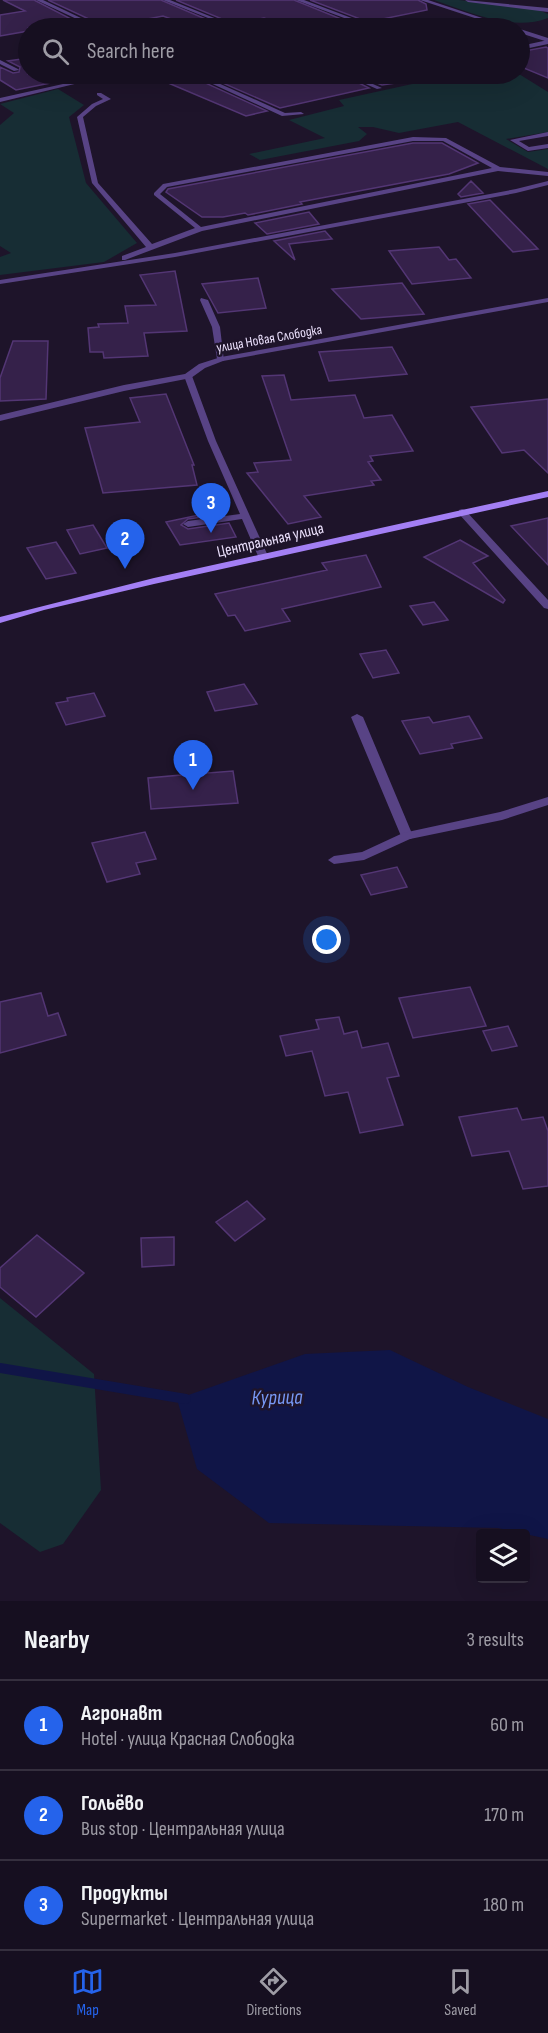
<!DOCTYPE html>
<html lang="en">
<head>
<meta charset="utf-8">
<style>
	body { margin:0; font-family:"Sofia Sans Condensed",sans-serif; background:#231d2d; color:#f1f3f6 }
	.controls { position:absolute; right:18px; bottom:18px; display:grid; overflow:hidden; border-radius:6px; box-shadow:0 6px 24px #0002 }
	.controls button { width:54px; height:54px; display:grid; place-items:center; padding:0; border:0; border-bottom:2px solid #352f3e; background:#160f20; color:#f1f3f6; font:30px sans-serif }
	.you { position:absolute; left:327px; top:940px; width:21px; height:21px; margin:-15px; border:4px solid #fff; border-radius:50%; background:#1a73e8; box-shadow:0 0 0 9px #1a73e833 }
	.badge { display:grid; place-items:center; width:39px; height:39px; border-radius:50%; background:#2563eb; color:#fff; font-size:20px; font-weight:700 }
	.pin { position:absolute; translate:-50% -50px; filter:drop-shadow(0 2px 3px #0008) }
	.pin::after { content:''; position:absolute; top:32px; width:21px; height:18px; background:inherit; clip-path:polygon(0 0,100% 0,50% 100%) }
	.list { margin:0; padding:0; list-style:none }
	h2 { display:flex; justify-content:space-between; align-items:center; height:78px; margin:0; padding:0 24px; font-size:26px }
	h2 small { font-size:20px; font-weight:400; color:#9e9ca5 }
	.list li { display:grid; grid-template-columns:39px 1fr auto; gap:18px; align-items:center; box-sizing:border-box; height:90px; padding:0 24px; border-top:2px solid #352f3e }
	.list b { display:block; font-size:22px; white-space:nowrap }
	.list p { margin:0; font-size:20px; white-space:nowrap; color:#9e9ca5 }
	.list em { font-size:20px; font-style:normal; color:#9e9ca5 }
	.icon { flex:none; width:33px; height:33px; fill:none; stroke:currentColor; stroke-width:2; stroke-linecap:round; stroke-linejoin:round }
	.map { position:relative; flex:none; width:548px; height:1601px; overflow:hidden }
	.search { position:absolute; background:#160f20; box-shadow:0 6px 24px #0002; left:18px; right:18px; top:18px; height:66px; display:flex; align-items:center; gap:15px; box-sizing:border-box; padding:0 21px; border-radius:33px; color:#9e9ca5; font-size:22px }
	.sheet { height:348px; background:#160f20 }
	nav { display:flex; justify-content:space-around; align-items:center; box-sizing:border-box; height:84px; border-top:2px solid #352f3e; background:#160f20; font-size:16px; color:#9e9ca5 }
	nav a { display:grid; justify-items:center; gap:3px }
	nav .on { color:#2563eb }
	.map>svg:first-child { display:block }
</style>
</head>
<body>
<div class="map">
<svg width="548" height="1601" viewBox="0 0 548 1601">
	<rect width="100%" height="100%" fill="#1e142a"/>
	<!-- green -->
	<path fill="#172d34" d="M 434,0 L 459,0 L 536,9 L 548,14 L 548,18 C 512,32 469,12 434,0 Z
		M 458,74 L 519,74 L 548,92 L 548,132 L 506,139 L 528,152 L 548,149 L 548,169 L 458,122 L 399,133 L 373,127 L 358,127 L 367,134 L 359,141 L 260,160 L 249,154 L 325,138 L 289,120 L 344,106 L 339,100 Z
		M 58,89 L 84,105 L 69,117 L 86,183 L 137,243 L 104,262 L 0,275 L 0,257 L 11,253 L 0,246 L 0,125 L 14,113 L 0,104 Z
		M 0,1298 L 94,1374 L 101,1490 L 63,1544 L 40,1552 L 0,1523 Z"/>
	<!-- water -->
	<path fill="#101547" d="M 390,1350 L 468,1387 L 548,1419 L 548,1539 L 498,1528 L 269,1523 L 197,1469 L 177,1399 L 305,1354 Z"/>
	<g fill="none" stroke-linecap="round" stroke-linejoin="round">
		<!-- stream -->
		<path stroke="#101547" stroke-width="10" d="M 0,1368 L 186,1399"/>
	</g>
	<!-- building -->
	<path fill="#35214a" stroke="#533674" stroke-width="1.5" d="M 3,0 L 34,0 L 77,22 L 28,28 L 28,31 L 0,36 L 0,15 L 25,11 Z
		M 48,0 L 161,0 L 222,26 L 196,28 L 163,16 L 106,27 Z
		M 176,0 L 294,0 L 356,25 L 339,28 L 328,24 L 316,27 L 295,19 L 278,23 L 264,18 L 234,24 Z
		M 310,0 L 418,0 L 426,4 L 427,10 L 368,22 Z
		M 546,47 L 548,48 L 548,78 L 519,66 L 519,52 Z
		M 28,58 L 28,74 L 72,74 L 80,77 L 16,90 L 0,80 L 0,67 L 13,73 L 19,72 L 20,67 L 8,61 Z
		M 147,74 L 189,74 L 190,76 L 267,111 L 246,116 Z
		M 202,74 L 341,74 L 369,88 L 280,108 Z
		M 354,74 L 394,74 L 395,83 L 382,85 Z
		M 413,143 L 442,143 L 478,163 L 449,174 L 300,202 L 302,204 L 248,215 L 245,213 L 223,217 L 202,217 L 166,192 L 168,189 Z
		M 471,181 L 483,193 L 461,197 L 458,194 Z
		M 490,200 L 538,249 L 513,252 L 468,204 Z
		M 309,212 L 319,224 L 267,234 L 255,223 Z
		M 325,231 L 332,239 L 289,244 L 295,260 L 274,241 Z
		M 439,247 L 449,260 L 456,259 L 471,278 L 412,284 L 389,251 Z
		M 175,271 L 187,331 L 144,333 L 148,356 L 104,358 L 103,352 L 90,352 L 88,328 L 99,327 L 98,324 L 128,323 L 125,306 L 156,305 L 140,275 Z
		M 258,278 L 266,308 L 218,313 L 202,284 Z
		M 402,283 L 424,314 L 361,319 L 332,289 Z
		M 13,341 L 48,341 L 46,399 L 0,401 L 0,378 Z
		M 392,347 L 407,374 L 329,381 L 319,352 Z
		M 284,375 L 291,400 L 355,395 L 364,418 L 392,415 L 413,451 L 370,456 L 373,461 L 368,462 L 381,480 L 371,481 L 374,485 L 304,496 L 321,517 L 288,524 L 247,473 L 258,472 L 254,463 L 291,460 L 262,376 Z
		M 166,394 L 194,465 L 192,465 L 197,485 L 103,493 L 85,428 L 140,422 L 130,398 Z
		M 548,399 L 548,473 L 524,450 L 502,453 L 471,407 Z
		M 222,510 L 224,514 L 188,519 L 181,525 L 188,529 L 229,523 L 236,537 L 180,545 L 166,522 Z
		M 548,518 L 548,565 L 511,526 Z
		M 93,525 L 107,548 L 80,554 L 67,530 Z
		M 460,540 L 488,556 L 473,563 L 505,600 L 503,603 L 424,557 Z
		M 56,542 L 76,573 L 46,579 L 27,548 Z
		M 366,555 L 381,587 L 282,609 L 290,621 L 245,631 L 235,615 L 228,616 L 215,594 L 327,570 L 322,563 Z
		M 434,602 L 448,620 L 423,625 L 410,606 Z
		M 386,650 L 399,673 L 373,678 L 360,654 Z
		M 244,684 L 257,704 L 215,711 L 207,692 Z
		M 94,693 L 105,716 L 66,725 L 56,703 L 68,701 L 67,698 Z
		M 469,716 L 482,738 L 451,744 L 453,748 L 420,754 L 402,721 L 429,717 L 433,723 Z
		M 207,766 L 208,773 L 233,771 L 238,803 L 151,809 L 148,778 L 181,775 L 180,767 Z
		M 145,832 L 156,859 L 136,863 L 140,874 L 107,882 L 92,843 Z
		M 397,867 L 407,887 L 371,895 L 361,875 Z
		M 470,987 L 486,1026 L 413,1038 L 399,998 Z
		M 41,993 L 48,1016 L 58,1013 L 66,1035 L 0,1053 L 0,1002 Z
		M 339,1017 L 344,1034 L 357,1031 L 362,1048 L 388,1043 L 399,1076 L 387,1078 L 403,1125 L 360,1133 L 348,1092 L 325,1096 L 312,1051 L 286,1056 L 280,1036 L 319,1029 L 316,1020 Z
		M 508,1026 L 517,1046 L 492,1051 L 483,1031 Z
		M 517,1108 L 522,1120 L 543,1117 L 548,1131 L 548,1186 L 523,1189 L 509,1151 L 472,1156 L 459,1117 Z
		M 247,1201 L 265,1219 L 235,1241 L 216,1222 Z
		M 37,1235 L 84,1273 L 36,1317 L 0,1287 L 0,1268 Z
		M 174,1237 L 174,1265 L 142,1267 L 141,1238 Z"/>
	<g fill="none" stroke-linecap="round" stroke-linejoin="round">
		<!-- lane -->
		<path fill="#584385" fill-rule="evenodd" d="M 36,0 L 43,0 L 102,28 L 96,28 Z
			M 163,0 L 170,0 L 239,28 L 233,28 Z
			M 296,0 L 304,0 L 378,28 L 371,28 Z
			M 548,40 L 548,44 L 520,50 L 520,46 Z
			M 0,60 L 18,69 L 19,70 L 14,71 L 0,64 Z
			M 108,74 L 116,74 L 0,102 L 0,98 Z
			M 191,74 L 198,74 L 285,113 L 301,112 L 304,114 L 282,116 Z
			M 343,74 L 350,74 L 382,88 L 377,89 Z
			M 97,93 L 101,93 L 111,99 L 96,106 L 83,117 L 98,183 L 152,244 L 195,228 L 154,195 L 154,193 L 163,184 L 413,137 L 446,138 L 500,167 L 548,172 L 548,176 L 498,171 L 202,231 L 125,260 L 122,260 L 122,256 L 146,247 L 92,183 L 77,117 L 92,104 L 103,99 L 97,95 ZM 413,141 L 443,141 L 492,168 L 201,227 L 160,194 L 167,187 Z
			M 548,132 L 548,136 L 519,141 L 529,147 L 548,144 L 548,148 L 528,151 L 510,140 Z
			M 548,181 L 548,185 L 516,193 L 175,257 L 0,284 L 0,280 L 175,253 L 516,189 Z
			M 201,298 L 208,300 L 220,327 L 224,361 L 217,359 L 212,327 L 200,300 Z
			M 185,374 L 192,376 L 216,441 L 268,556 L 266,558 L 260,558 L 258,556 L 242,519 L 188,527 L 183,524 L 188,521 L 240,514 L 208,441 L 184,376 Z
			M 357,714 L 363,717 L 413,836 L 411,839 L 403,839 L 401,836 L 351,717 Z"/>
		<!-- street -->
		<path fill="#584385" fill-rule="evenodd" d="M 420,0 L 428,0 L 512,28 L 505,28 Z
			M 465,0 L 548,8 L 548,12 L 468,2 Z
			M 520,29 L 548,38 L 548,42 L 520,33 Z
			M 548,298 L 548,302 L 223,361 L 205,368 L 191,378 L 124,391 L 0,421 L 0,415 L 124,385 L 185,374 L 199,364 L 221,357 Z
			M 462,509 L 465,510 L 548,600 L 548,609 L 544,608 L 459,514 L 459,510 Z
			M 548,797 L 548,805 L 502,820 L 410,839 L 364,860 L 334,864 L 328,860 L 334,856 L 362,852 L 403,833 L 500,812 Z"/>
		<!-- secondary -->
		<path fill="#a37ff4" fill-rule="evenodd" d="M 548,491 L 548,497 L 154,584 L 44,610 L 0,623 L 0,617 L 154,578 Z"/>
	</g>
	<g text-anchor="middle" stroke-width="5" stroke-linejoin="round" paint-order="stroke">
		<!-- far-street labels -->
		<g font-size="14" fill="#ebe0fc" stroke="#1e142a">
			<text transform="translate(269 338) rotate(-10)" y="5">улица Новая Слободка</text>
		</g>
		<!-- street labels -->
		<g font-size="16" fill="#ebe0fc" stroke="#1e142a">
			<text transform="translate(270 539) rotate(-13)" y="6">Центральная улица</text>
		</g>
		<!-- near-water labels -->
		<g font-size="21" font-style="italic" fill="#7797f3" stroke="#1e142a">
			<text transform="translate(277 1397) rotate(-1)" y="7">Курица</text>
		</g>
	</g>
</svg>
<div class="controls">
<button><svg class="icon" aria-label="layers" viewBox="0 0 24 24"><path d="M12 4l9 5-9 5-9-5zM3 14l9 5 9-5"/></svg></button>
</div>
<div class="you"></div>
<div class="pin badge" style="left:193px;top:790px">1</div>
<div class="pin badge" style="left:125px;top:569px">2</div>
<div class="pin badge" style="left:211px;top:533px">3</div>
<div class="search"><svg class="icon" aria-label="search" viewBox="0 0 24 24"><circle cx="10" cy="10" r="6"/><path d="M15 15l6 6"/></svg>Search here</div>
</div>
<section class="sheet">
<h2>Nearby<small>3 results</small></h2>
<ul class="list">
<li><span class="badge">1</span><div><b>Агронавт</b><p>Hotel · улица Красная Слободка</p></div><em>60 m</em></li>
<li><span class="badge">2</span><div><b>Гольёво</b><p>Bus stop · Центральная улица</p></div><em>170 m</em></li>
<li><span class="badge">3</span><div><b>Продукты</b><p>Supermarket · Центральная улица</p></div><em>180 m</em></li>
</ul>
</section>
<nav>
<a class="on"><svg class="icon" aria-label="map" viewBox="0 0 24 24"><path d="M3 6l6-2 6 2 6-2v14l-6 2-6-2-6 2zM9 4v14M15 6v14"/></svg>Map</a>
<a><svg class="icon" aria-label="directions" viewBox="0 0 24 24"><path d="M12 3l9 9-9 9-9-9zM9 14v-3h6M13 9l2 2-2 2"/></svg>Directions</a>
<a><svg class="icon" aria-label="saved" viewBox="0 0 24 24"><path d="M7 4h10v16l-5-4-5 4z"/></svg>Saved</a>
</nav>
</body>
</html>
